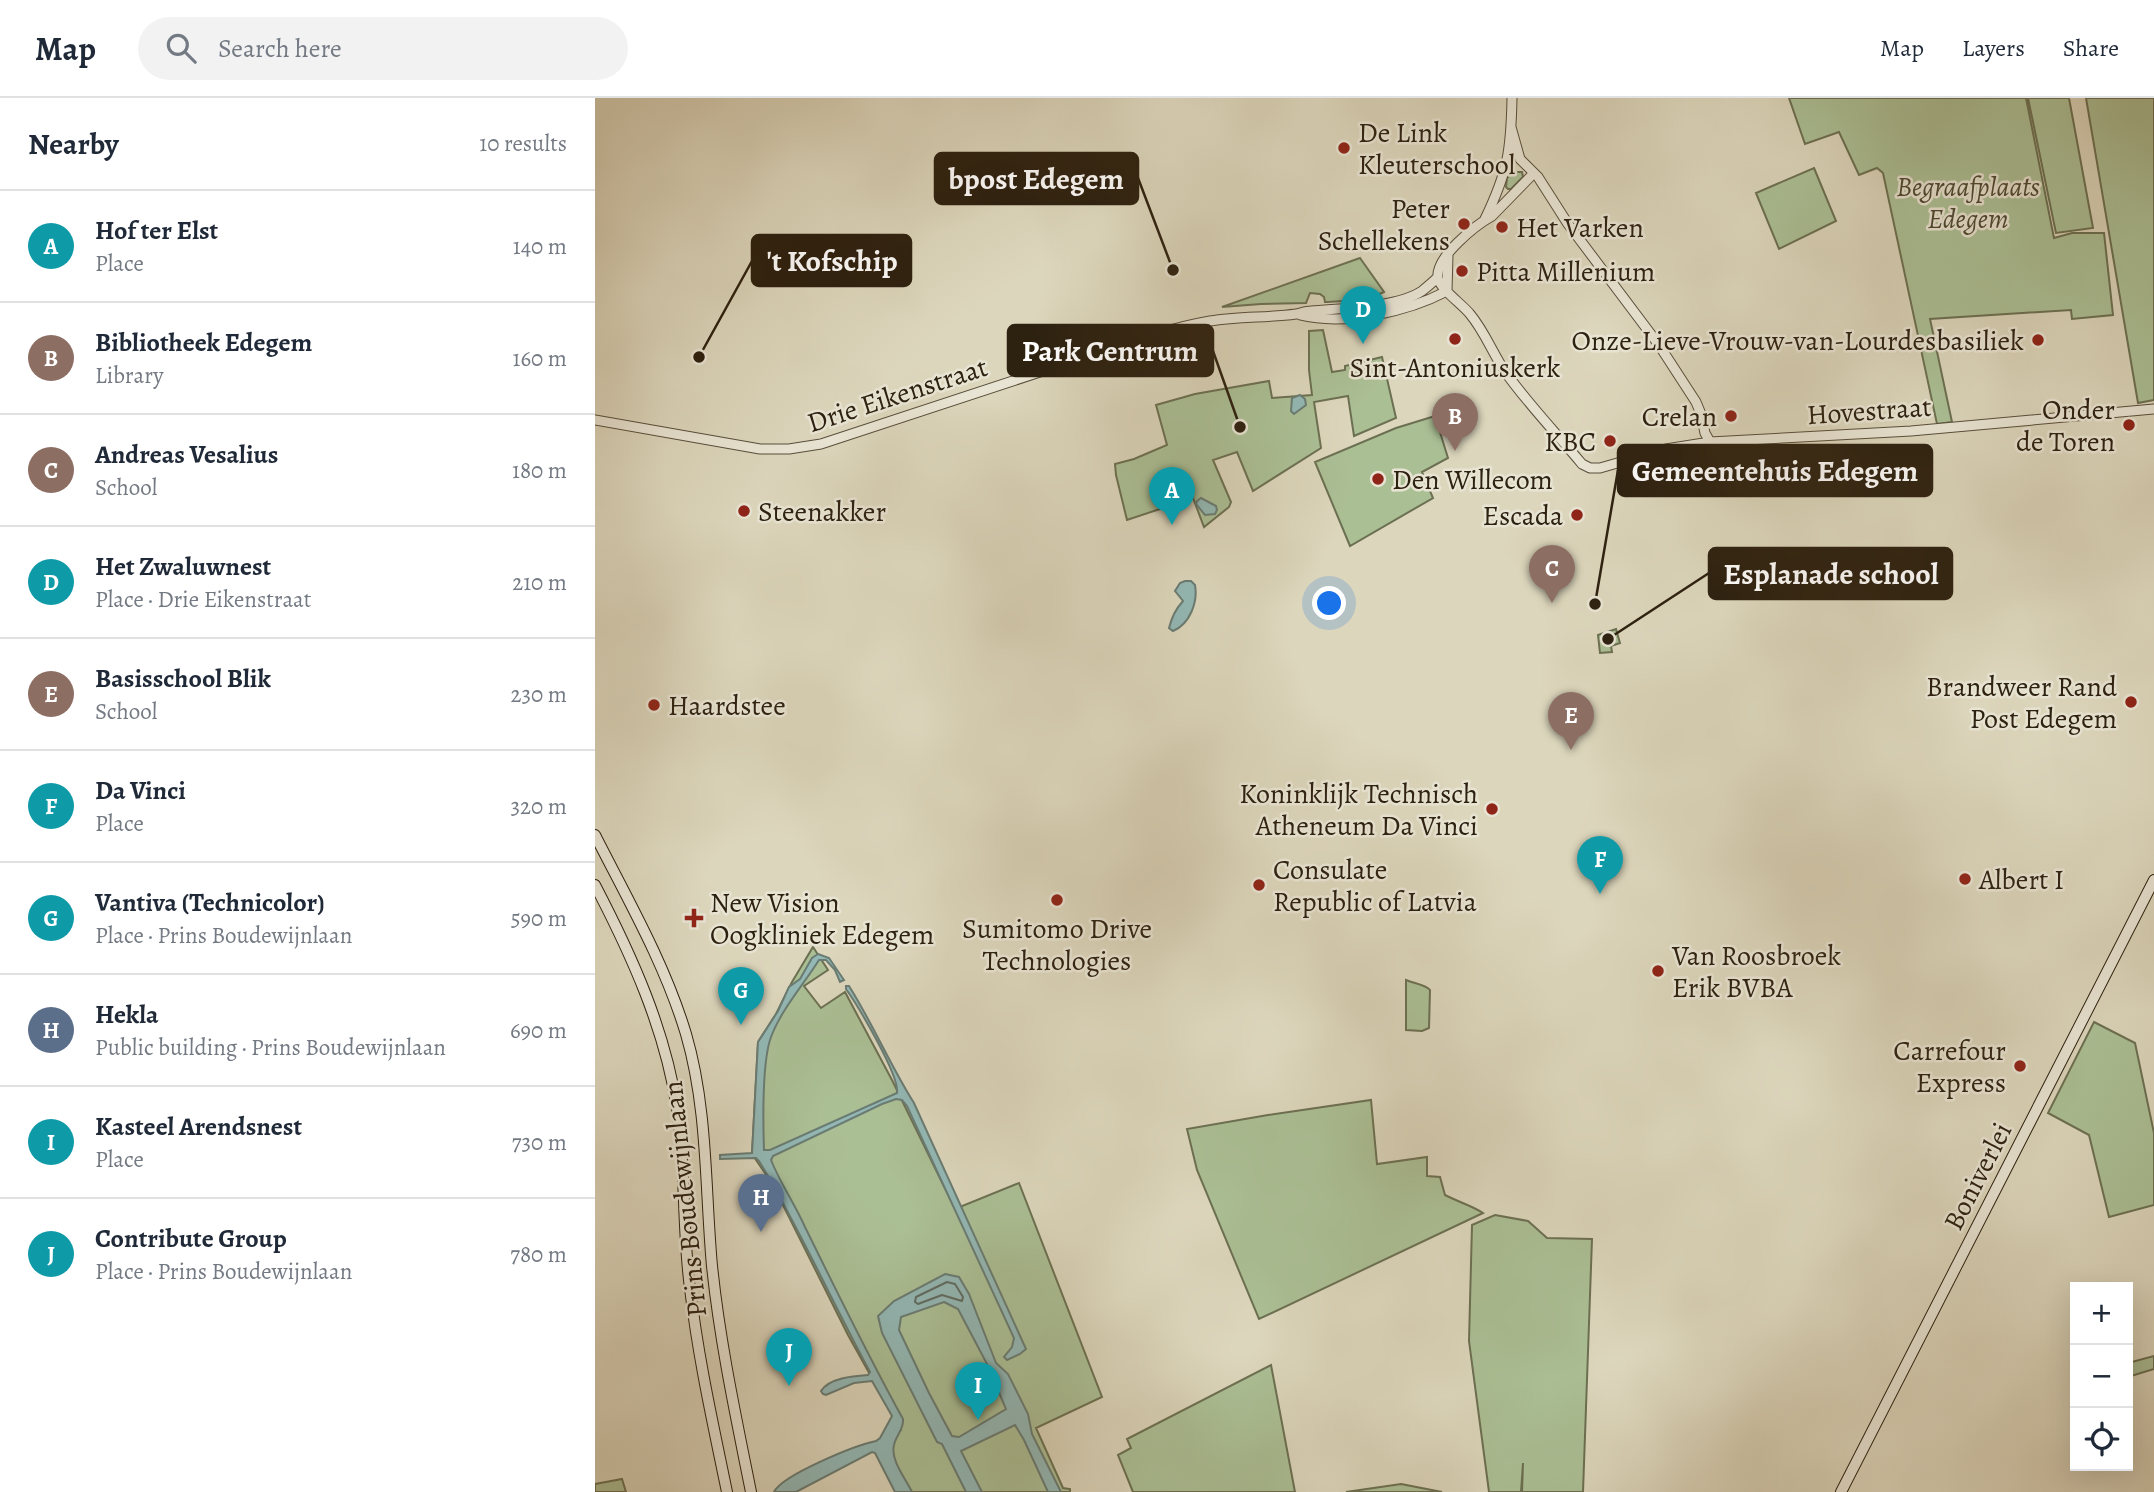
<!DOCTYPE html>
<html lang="en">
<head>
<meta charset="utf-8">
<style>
	body { margin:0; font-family:Alegreya,serif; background:#f2f2f3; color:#1f2937 }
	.controls { position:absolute; right:21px; bottom:21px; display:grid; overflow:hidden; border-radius:0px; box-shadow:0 7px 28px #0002 }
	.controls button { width:63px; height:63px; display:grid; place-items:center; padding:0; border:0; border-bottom:2px solid #e0e1e3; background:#fff; color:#1f2937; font:35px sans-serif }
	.you { position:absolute; left:735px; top:506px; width:24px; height:24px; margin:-18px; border:5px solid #fff; border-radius:50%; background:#1a73e8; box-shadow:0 0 0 10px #1a73e833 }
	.badge { display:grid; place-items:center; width:46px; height:46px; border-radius:50%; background:#b45309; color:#fff; font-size:23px; font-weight:700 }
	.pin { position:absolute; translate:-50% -58px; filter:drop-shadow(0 2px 4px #0008) }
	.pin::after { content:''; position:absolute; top:37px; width:24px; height:21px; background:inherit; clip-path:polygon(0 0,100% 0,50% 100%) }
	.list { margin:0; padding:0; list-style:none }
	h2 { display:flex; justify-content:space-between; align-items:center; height:91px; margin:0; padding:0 28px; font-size:30px }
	h2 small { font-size:23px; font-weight:400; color:#747a83 }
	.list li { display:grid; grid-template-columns:46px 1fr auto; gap:21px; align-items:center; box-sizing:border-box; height:112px; padding:0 28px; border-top:2px solid #e0e1e3 }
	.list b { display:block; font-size:26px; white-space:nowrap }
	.list p { margin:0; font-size:23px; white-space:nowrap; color:#747a83 }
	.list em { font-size:23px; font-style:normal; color:#747a83 }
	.icon { flex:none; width:38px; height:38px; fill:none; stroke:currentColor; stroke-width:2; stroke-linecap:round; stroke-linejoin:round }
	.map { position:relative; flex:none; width:1559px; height:1394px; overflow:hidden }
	header { display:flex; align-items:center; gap:42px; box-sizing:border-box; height:98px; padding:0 35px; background:#fff; border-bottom:2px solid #e0e1e3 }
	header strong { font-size:33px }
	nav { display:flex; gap:38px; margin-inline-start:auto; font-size:24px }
	.search { width:490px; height:63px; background:#f2f2f3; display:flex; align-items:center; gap:18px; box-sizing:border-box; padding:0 24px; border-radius:38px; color:#747a83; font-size:26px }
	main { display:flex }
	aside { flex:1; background:#fff }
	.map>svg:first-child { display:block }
</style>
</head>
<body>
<header>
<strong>Map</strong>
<div class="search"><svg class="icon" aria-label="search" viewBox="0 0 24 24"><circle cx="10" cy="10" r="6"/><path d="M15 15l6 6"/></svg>Search here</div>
<nav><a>Map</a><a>Layers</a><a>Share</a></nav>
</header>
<main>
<aside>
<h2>Nearby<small>10 results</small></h2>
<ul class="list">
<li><span class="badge" style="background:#0f9aa8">A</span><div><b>Hof ter Elst</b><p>Place</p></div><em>140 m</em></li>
<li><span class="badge" style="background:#8d6e63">B</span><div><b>Bibliotheek Edegem</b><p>Library</p></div><em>160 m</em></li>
<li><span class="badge" style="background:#8d6e63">C</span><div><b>Andreas Vesalius</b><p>School</p></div><em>180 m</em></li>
<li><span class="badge" style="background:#0f9aa8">D</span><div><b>Het Zwaluwnest</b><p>Place · Drie Eikenstraat</p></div><em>210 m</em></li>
<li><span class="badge" style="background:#8d6e63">E</span><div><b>Basisschool Blik</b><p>School</p></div><em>230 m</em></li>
<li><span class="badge" style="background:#0f9aa8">F</span><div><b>Da Vinci</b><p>Place</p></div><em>320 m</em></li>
<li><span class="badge" style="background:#0f9aa8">G</span><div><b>Vantiva (Technicolor)</b><p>Place · Prins Boudewijnlaan</p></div><em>590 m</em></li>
<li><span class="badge" style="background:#5c6f8a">H</span><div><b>Hekla</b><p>Public building · Prins Boudewijnlaan</p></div><em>690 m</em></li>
<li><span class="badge" style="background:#0f9aa8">I</span><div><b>Kasteel Arendsnest</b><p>Place</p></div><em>730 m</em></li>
<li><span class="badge" style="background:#0f9aa8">J</span><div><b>Contribute Group</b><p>Place · Prins Boudewijnlaan</p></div><em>780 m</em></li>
</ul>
</aside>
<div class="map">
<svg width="1559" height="1394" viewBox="0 0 1559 1394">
	<rect width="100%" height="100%" fill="#dcd6bc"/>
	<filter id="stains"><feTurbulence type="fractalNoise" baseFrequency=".00286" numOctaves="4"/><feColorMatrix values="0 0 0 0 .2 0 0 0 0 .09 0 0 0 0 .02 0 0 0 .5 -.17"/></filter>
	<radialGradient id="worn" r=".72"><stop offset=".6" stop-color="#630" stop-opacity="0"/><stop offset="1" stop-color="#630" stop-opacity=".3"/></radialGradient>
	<!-- green -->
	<path fill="#abbf95" stroke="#6c7052" stroke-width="2" d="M 1194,0 L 1431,0 L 1459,140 L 1477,135 L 1509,135 L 1518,217 L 1477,221 L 1476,212 L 1335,221 L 1357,324 L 1342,326 L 1288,75 L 1282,70 L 1264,77 L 1244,34 L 1210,46 Z
		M 1433,0 L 1474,0 L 1498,130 L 1461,135 Z
		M 1491,0 L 1559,0 L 1559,302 L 1543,305 Z
		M 1219,70 L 1241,123 L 1184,151 L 1161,95 Z
		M 918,74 L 927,74 L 928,79 L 916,91 L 913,91 L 911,89 L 912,80 Z
		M 765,160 L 789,194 C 771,203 749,203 730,204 L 729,199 L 725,196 L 715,195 L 711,205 L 666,206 L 627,209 Z
		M 728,232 L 737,274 L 750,272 L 750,268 L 787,259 L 801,320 L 759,338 L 753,298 L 719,304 L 726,350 L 658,393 L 642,354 L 618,362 L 636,404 L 634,409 L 609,429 L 598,400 L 532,422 L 521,377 L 520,366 L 539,361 L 572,347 L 561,307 L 600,296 L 674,283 L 677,300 L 717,297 L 714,272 L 714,233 Z
		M 840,318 L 853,360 L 827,374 L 838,400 L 755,448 L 720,364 L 801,330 Z
		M 1021,531 L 1025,545 L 1016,548 L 1017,554 L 1005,555 L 1003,537 Z
		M 218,849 L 233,872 L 209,888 L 226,910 L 250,894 L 297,982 L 360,1111 L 424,1085 L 507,1299 L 441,1330 L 468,1390 L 475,1391 L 475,1394 L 310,1394 L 287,1345 L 306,1332 L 253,1237 L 178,1087 L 157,1056 L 163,944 L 181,916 L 197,884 Z
		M 811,882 C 818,885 831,887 835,892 L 834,930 L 827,933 L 811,932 Z
		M 1499,924 L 1540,945 L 1559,1035 L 1559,1107 L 1514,1119 L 1494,1037 L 1453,1015 Z
		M 776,1002 L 782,1066 L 832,1059 L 832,1078 L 845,1079 L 850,1097 C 863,1104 876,1107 888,1115 L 664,1221 L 602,1072 L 592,1031 L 673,1017 Z
		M 900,1117 L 933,1123 L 952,1140 L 997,1141 L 988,1394 L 927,1394 L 928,1365 L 926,1394 L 894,1394 L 874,1243 L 877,1127 Z
		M 1559,1258 L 1559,1271 L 1533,1279 L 1533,1265 Z
		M 676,1267 L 700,1394 L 538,1394 L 523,1357 L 536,1350 L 532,1341 Z
		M 27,1381 L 31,1394 L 0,1394 L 0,1386 Z
		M 806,1386 L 847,1394 L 751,1394 Z"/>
	<!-- water -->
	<path fill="#93b8b5" stroke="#6a7c73" stroke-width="2" fill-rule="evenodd" d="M 705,297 L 710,301 L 711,307 L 699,316 L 696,313 L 697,300 Z
		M 606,400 L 621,408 L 622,412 L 620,416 L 610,417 L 601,406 L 602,403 Z
		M 590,483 L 596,483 L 600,487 C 603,504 595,526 578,533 L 574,530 C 577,519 580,512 588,503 L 580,493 L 585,485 Z
		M 223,856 L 234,860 L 249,882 L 245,884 L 240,872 L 231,862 L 224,862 C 209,886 186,912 176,939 C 167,963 168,1025 169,1052 L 175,1052 L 302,995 C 305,978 263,908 251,891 L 251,888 L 254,888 C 278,926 295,967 319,1005 L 431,1251 L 425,1256 L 412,1262 L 409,1259 L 417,1249 L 419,1240 L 312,1008 L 307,1002 L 301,1001 L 287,1006 L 178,1058 L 176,1062 C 185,1085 200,1106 210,1129 C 242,1194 273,1258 308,1321 C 309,1332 301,1337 299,1347 C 295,1362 311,1381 317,1394 L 300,1394 L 280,1355 L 277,1354 L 201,1394 L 179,1394 C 187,1377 261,1347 281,1343 L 285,1340 L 297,1318 L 277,1283 L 259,1285 L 231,1297 L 228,1296 L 226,1293 C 234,1280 258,1278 273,1277 L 275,1274 C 237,1204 205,1131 164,1063 L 161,1060 L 125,1061 L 125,1057 L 157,1055 L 163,944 L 183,913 L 194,889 L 205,881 L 217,860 Z
		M 350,1176 L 364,1179 L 374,1196 L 401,1265 L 413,1276 L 433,1316 L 437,1336 L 466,1394 L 453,1394 L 429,1342 L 420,1327 L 366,1353 L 387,1394 L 371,1394 L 347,1346 L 342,1344 L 287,1235 L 283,1218 L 299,1203 ZM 349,1204 L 363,1211 L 392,1266 L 411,1311 L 364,1339 L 357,1338 L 334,1295 L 304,1232 L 306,1219 Z"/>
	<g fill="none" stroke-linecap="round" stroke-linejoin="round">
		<!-- shore -->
		<path stroke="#606c62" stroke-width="2" d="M 352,1184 L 360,1186 L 368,1199 L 367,1203 L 347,1197 L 323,1206 L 320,1204 L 321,1199 Z"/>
		<defs>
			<path id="tertiary" d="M 916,29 L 925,61 L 943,79 L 973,126 L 1064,247 L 1101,304 L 1106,316 L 1110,335 L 1115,344
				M 939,75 L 897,118 C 881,127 840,159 843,180 C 845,191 867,206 875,216 C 890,234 898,256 911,275 C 934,307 962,336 987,366 L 995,370 L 1005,370 L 1071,351 L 1115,344 L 1316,333 L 1559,311
				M 890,121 C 913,73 916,53 917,0
				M 852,193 L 853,157
				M 705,217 C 750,228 812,214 852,193
				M 0,322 L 165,351 L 194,351 L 226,346 L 451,272 C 461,273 473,268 481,263 C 525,248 569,231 615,223 C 644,218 672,220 701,216 C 706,215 711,213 716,213 C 747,210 801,210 827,193 C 832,189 838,184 843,179"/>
			<path id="secondary" d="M 0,737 C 33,802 70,866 91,936 C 113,1011 110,1091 117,1168 C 125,1245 141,1319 156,1394
				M 0,787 C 37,858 70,931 82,1010 C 91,1070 87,1131 95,1190 C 103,1259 118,1326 132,1394
				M 1246,1394 L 1559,782"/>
		</defs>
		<!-- tertiary casing -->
		<use href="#tertiary" stroke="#594e3b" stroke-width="11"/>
		<!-- secondary casing -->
		<use href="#secondary" stroke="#2d2110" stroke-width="12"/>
		<!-- tertiary -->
		<use href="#tertiary" stroke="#e8e4d3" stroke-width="9"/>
		<!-- secondary -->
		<use href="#secondary" stroke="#e8e4d3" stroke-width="10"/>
	</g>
	<!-- markers -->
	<g fill="#8f2418" stroke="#e8e4d3" stroke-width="2.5">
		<circle cx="749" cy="50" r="7"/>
		<circle cx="869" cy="126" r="7"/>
		<circle cx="907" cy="129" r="7"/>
		<circle cx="867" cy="173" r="7"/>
		<circle cx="860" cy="241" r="7"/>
		<circle cx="1443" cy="242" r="7"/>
		<circle cx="1136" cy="318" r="7"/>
		<circle cx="1534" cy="327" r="7"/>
		<circle cx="1015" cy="343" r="7"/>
		<circle cx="783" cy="381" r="7"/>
		<circle cx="149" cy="413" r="7"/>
		<circle cx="982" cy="417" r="7"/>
		<circle cx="1536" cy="604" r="7"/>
		<circle cx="59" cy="607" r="7"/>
		<circle cx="897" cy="711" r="7"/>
		<circle cx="1370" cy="781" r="7"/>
		<circle cx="664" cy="787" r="7"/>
		<circle cx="462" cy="802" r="7"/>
		<path d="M95.5 809.5h7v7h7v7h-7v7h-7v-7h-7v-7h7z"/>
		<circle cx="1063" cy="873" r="7"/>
		<circle cx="1425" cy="968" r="7"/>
	</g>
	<g text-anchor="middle" stroke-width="5" stroke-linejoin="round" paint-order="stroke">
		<!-- poi labels -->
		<g font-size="28" fill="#2d2110" stroke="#e8e4d3" text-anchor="start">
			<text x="763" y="44">De Link<tspan x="763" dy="32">Kleuterschool</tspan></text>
			<text x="855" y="120" text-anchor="end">Peter<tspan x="855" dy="32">Schellekens</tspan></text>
			<text x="921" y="139">Het Varken</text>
			<text x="881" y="183">Pitta Millenium</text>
			<text x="1429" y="252" text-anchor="end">Onze-Lieve-Vrouw-van-Lourdesbasiliek</text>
			<text x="860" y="279" text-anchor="middle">Sint-Antoniuskerk</text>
			<text x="1520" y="321" text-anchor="end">Onder<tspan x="1520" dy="32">de Toren</tspan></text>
			<text x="1122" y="328" text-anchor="end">Crelan</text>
			<text x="1001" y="353" text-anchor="end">KBC</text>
			<text x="797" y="391">Den Willecom</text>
			<text x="163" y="423">Steenakker</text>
			<text x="968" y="427" text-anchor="end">Escada</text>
			<text x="1522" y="598" text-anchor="end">Brandweer Rand<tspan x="1522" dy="32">Post Edegem</tspan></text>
			<text x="73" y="617">Haardstee</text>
			<text x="883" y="705" text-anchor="end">Koninklijk Technisch<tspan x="883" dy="32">Atheneum Da Vinci</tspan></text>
			<text x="678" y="781">Consulate<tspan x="678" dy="32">Republic of Latvia</tspan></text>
			<text x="1384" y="791">Albert I</text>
			<text x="115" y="814">New Vision<tspan x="115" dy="32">Oogkliniek Edegem</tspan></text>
			<text x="462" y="840" text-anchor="middle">Sumitomo Drive<tspan x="462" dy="32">Technologies</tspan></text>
			<text x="1077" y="867">Van Roosbroek<tspan x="1077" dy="32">Erik BVBA</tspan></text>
			<text x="1411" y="962" text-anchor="end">Carrefour<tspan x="1411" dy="32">Express</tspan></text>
		</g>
		<!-- park labels -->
		<g font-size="28" font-style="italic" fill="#4c4831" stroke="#e8e4d3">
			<text x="1373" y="98">Begraafplaats<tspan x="1373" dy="32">Edegem</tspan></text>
		</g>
		<!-- street labels -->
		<g font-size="28" fill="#2d2110" stroke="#e8e4d3">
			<text transform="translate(302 296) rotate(-18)" y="10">Drie Eikenstraat</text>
			<text transform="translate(1274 312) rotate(-4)" y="10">Hovestraat</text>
			<text transform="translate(1382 1078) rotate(-63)" y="10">Boniverlei</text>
			<text transform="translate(89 1101) rotate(-96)" y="10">Prins Boudewijnlaan</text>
		</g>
	</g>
	<!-- callouts -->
	<path fill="none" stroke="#2d2110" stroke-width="2.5" d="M578 172L543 80M104 259L157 163M645 329L618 253M1000 506L1023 372M1013 541L1114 475"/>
	<g fill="#2d2110" stroke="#e8e4d3" stroke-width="2.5">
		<circle cx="578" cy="172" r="7"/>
		<circle cx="104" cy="259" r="7"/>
		<circle cx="645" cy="329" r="7"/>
		<circle cx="1000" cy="506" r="7"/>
		<circle cx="1013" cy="541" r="7"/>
	</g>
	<g fill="#2d2110" stroke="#2d2110" stroke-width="2.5">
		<rect x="340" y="55" width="203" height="51" rx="7"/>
		<rect x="157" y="137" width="159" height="51" rx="7"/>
		<rect x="413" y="227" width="205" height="51" rx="7"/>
		<rect x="1023" y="347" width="314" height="51" rx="7"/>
		<rect x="1114" y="450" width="243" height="51" rx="7"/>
	</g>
	<g font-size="30" text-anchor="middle" font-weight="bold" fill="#fff">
		<text x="441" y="91">bpost Edegem</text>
		<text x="237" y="173">'t Kofschip</text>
		<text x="515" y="263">Park Centrum</text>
		<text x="1180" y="383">Gemeentehuis Edegem</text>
		<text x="1236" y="486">Esplanade school</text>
	</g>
	<rect width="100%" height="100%" filter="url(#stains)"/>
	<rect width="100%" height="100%" fill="url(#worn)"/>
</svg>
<div class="controls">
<button>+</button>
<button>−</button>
<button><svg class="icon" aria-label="locate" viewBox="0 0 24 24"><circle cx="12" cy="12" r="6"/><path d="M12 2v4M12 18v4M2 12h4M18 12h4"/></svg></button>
</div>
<div class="you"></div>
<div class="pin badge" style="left:577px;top:427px;background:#0f9aa8">A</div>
<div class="pin badge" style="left:860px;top:353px;background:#8d6e63">B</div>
<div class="pin badge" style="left:957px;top:505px;background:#8d6e63">C</div>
<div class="pin badge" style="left:768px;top:246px;background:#0f9aa8">D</div>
<div class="pin badge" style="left:976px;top:652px;background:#8d6e63">E</div>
<div class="pin badge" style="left:1005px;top:796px;background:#0f9aa8">F</div>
<div class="pin badge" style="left:146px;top:927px;background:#0f9aa8">G</div>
<div class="pin badge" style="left:166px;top:1134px;background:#5c6f8a">H</div>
<div class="pin badge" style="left:383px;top:1322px;background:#0f9aa8">I</div>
<div class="pin badge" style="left:194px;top:1288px;background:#0f9aa8">J</div>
</div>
</main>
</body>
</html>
